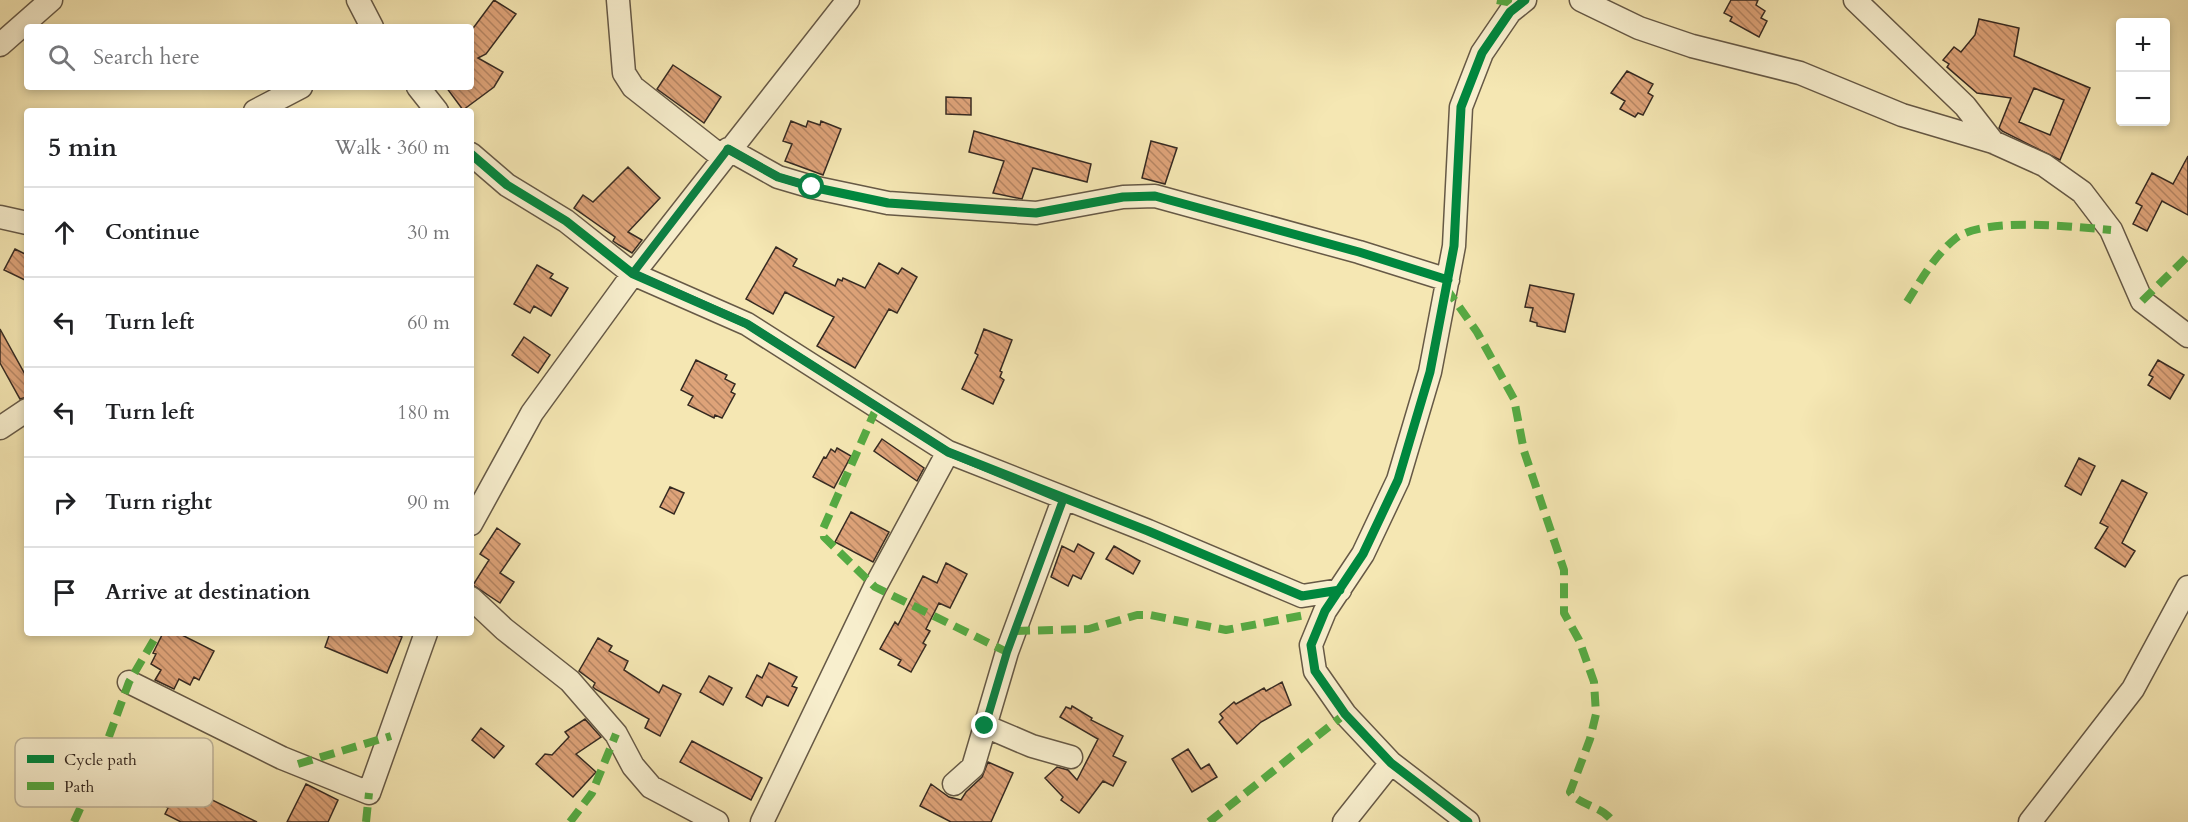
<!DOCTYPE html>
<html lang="en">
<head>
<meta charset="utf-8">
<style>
	body { margin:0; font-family:Cardo,serif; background:#f2f2f2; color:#202124 }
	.controls { position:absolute; right:18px; top:18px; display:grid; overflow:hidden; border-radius:6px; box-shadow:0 3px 9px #0003 }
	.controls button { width:54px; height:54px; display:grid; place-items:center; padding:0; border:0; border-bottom:2px solid #e0e0e0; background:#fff; color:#202124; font:30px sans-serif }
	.stop { position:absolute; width:18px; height:18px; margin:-14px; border:4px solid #0b8043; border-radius:50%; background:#fff }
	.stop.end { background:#0b8043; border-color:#fff; box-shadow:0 2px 6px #0008 }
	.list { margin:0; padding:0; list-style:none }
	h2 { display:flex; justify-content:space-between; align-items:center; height:78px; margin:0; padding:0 24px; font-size:26px }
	h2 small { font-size:20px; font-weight:400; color:#757577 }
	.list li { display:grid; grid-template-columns:39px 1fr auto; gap:18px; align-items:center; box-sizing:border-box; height:90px; padding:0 24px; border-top:2px solid #e0e0e0 }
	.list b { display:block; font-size:22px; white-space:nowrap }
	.list em { font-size:20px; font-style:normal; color:#757577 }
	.icon { flex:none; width:33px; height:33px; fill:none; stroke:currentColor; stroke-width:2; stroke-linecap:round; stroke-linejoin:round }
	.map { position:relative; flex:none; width:2188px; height:822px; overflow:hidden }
	.search { position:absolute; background:#fff; box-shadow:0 3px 9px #0003; left:24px; top:24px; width:450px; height:66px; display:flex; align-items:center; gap:15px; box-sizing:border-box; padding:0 21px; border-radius:6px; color:#757577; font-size:22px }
	.panel { position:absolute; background:#fff; box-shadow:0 3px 9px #0003; left:24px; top:108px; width:450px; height:528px; border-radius:6px }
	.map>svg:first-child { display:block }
</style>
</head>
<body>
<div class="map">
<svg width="2188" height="822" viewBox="0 0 2188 822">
	<defs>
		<pattern id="building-back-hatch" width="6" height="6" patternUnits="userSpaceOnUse" patternTransform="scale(1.5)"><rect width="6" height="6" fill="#dea379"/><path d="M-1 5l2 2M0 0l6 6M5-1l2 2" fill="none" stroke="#b58563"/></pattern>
	</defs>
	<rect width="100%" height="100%" fill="#f5e7b3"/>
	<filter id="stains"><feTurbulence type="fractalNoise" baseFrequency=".00333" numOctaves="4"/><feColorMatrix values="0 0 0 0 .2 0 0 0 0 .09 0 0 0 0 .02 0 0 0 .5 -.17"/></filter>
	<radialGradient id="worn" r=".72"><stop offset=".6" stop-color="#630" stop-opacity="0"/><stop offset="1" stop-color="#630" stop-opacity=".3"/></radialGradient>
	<!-- building -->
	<path fill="url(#building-back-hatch)" stroke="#362a22" stroke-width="1.5" fill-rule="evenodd" d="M 494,0 L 516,14 L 486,54 L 478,58 L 503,72 L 494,87 L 463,110 L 446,87 L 471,87 L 471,31 Z
		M 1731,0 L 1758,0 L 1756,5 L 1765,11 L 1761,18 L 1767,21 L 1759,37 L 1730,21 L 1732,17 L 1724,13 Z
		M 1979,19 L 2019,28 L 2014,56 L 2090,88 L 2060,160 L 2002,131 L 1999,128 L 2011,98 L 1977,93 L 1947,67 L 1949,64 L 1943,60 L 1954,47 L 1961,52 L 1975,35 ZM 2034,88 L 2064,100 L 2050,135 L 2019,122 Z
		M 673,65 L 721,97 L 704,123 L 657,89 Z
		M 1627,71 L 1653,84 L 1648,93 L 1653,96 L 1643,115 L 1638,113 L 1635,117 L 1620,109 L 1625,101 L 1611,93 Z
		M 946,97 L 971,98 L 971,115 L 946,114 Z
		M 791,121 L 806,127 L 808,121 L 820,125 L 821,121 L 841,129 L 823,175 L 785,161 L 792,144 L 783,141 Z
		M 974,131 L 1091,164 L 1087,182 L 1033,168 L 1022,199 L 993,193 L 1004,161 L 969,152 Z
		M 1151,141 L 1177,148 L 1165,184 L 1142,178 Z
		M 2188,156 L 2188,215 L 2162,201 L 2147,231 L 2133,224 L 2142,206 L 2136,203 L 2152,173 L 2173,184 Z
		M 628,167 L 660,198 L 628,232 L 642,240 L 632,253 L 619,245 L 613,241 L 615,237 L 574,208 L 583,195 L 593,202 Z
		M 776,247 L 797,259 L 793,266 L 835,286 L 838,279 L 842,281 L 843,278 L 865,288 L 879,263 L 898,274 L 902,268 L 917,277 L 897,313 L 889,309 L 855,368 L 817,346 L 834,317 L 785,292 L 773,314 L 746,299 Z
		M 15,249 L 27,255 L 27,281 L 4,270 Z
		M 537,265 L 553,274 L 550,278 L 568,288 L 551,316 L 534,306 L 530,313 L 514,304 Z
		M 1530,285 L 1574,294 L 1565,332 L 1537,326 L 1537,323 L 1530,321 L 1533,308 L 1525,307 Z
		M 0,329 L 27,378 L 27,397 L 20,399 L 0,363 Z
		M 984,329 L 1012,340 L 1000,371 L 1002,372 L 1000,377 L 1004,380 L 993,404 L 962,389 L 978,355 L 975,353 Z
		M 524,337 L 550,355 L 538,373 L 512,355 Z
		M 696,360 L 727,375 L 725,379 L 735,384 L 731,392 L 735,394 L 722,418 L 715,415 L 714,418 L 688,405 L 693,396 L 681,390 Z
		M 2158,360 L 2184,375 L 2170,399 L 2148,385 L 2153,377 L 2149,375 Z
		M 882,439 L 924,468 L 917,481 L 874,451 Z
		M 837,448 L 851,456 L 834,488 L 813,477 L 824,457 L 826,458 L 831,449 L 835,452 Z
		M 2079,458 L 2095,466 L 2081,495 L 2065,486 Z
		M 2122,480 L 2147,493 L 2122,543 L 2135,551 L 2125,567 L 2095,548 L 2108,527 L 2100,523 Z
		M 670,487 L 684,493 L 674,514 L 660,507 Z
		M 851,512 L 889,532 L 873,562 L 835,542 Z
		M 497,528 L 520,544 L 500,573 L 514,582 L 500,603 L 473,585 L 489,560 L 480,554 Z
		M 1078,544 L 1094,553 L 1081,579 L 1073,575 L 1068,586 L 1051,577 L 1062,546 L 1074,552 Z
		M 1114,546 L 1140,561 L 1133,574 L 1106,559 Z
		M 946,563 L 967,574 L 950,608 L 939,603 L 926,629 L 930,631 L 923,643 L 926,645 L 911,672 L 898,665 L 901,660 L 880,649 L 895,622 L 898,625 L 923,576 L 937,583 Z
		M 163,633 L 178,633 L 214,651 L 199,680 L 194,677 L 190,685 L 179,679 L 174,689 L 155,680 L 161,670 L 151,664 L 156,654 L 153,653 Z
		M 330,633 L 393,633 L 402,637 L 387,673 L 325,647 Z
		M 598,638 L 612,646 L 609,651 L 628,661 L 624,670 L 659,693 L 663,685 L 681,694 L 660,736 L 645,728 L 649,719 L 595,689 L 593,687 L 595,683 L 579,671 Z
		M 769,663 L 797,677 L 792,686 L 797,688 L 788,706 L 767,696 L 762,706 L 746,697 L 757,675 L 762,678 Z
		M 709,676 L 732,688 L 723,705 L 700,692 Z
		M 1282,682 L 1291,705 L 1261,722 L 1237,744 L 1219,722 L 1223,718 L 1220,714 L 1234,702 L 1236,704 L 1264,688 L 1266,691 Z
		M 1072,706 L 1092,718 L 1091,720 L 1123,736 L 1113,756 L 1126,762 L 1113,786 L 1103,781 L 1079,813 L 1061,800 L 1063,797 L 1045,778 L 1057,767 L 1068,770 L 1077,780 L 1098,739 L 1060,717 L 1066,707 L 1071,709 Z
		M 585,719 L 601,737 L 576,754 L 596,772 L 573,797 L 536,764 L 545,754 L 552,755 L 569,737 L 565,732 Z
		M 481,728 L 504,746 L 494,758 L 472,740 Z
		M 692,741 L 762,778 L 751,800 L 680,762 Z
		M 1188,749 L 1201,769 L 1209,764 L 1217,777 L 1192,792 L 1172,759 Z
		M 988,762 L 1013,773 L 991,822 L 951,822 L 920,806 L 931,784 L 949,797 L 961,800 L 966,792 L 982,777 Z
		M 186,773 L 211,786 L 206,797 L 257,822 L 181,822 L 165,814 L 168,808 L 165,806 L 179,778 L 183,780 Z
		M 306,784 L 338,800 L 328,822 L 287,822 Z"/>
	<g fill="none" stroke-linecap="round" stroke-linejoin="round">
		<defs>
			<path id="minor" d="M 358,0 L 372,27
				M 618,0 L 624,73 L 633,87 L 722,157
				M 1581,0 L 1639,28 L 1692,46 L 1800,73 L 1902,115 L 1993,142 L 2044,165 L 2082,192 L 2111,230 L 2142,301 L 2188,336
				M 1855,0 L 1965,106 L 1993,142
				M 0,45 L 51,0
				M 418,87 L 437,111
				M 255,111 L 301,87
				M 728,149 L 778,177 L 812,187 L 888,203 L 1036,213 L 1123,197 L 1155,196 L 1359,252 L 1448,280
				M 471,154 L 507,185 L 566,221 L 633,274 L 747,324 L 948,452 L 1148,531 L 1302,596 L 1340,590
				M 0,217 L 27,223
				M 0,428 L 27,410
				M 471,524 L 532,413 L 633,274 L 848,0
				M 471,598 L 504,629 L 570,681 L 616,734 L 633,766 L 651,787 L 717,822
				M 129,682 L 282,758 L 369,793 L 426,633
				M 985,726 L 1032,746 L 1071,757
				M 954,784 L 973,767 L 1007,652 L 1063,500
				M 762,822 L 875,587 L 948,452
				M 1344,822 L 1391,763
				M 1468,822 L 1391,763 L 1345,714 L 1315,671 L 1311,645 L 1325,611 L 1363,554 L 1398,480 L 1430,372 L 1454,246 L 1461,107 L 1482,53 L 1510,12 L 1525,0
				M 2030,822 L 2133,689 L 2188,587"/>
		</defs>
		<!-- minor casing -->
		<use href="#minor" stroke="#665946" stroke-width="25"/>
		<!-- minor -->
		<use href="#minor" stroke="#f8efce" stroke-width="22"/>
		<!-- quiet -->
		<path stroke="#55ab43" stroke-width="8" stroke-dasharray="15 8" stroke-linecap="butt" d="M 1497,0 L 1518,4
			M 1446,288 L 1477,332 L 1514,399 L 1524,451 L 1564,570 L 1564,613 L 1579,640 L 1594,682 L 1596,714 L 1590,739 L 1570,792 C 1581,807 1602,805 1613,822
			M 2142,301 L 2188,256
			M 1907,302 C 1921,280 1935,255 1955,239 C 1983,216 2075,227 2111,230
			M 876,409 L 823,529 L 824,537 L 875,587 L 1007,652
			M 1015,631 L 1089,629 L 1137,615 L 1150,615 L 1226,630 L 1305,615
			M 298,764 L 391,736
			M 74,822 L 93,780 L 129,682 L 158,633
			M 366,822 L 369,793
			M 570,822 L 592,793 L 616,734
			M 1209,822 L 1345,714"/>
		<defs>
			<path id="cycleway" d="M 728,149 L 778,177 L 812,187 L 888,203 L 1036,213 L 1123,197 L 1155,196 L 1359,252 L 1448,280
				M 471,154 L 507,185 L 566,221 L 633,274 L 747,324 L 948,452 L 1148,531 L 1302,596 L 1340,590
				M 1468,822 L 1391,763 L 1345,714 L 1315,671 L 1311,645 L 1325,611 L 1363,554 L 1398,480 L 1430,372 L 1454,246 L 1461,107 L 1482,53 L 1510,12 L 1525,0"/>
		</defs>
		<!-- cycleway casing -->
		<use href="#cycleway" stroke="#f8efce" stroke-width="13"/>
		<!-- cycleway -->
		<use href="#cycleway" stroke="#00873e" stroke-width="9"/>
	</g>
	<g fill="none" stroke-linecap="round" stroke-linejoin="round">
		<!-- route -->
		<path stroke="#0b8043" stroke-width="8" d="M 812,187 L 778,177 L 728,149 L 633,273 L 747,324 L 948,452 L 1063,500 L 1007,652 L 985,726"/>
	</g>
	<!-- legend -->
	<rect x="15" y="738" width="198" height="69" rx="9" fill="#f8efce" stroke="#beb49a" stroke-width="1.5"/>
	<rect x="27" y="755" width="27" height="8" fill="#00873e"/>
	<rect x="27" y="782" width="27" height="8" fill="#55ab43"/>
	<g font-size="16" fill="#362a22">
		<text x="64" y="765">Cycle path</text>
		<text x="64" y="792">Path</text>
	</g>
	<rect width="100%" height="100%" filter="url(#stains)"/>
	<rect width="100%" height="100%" fill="url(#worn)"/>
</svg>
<div class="controls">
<button>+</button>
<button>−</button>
</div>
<div class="stop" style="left:812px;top:187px"></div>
<div class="stop end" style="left:985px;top:726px"></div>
<div class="search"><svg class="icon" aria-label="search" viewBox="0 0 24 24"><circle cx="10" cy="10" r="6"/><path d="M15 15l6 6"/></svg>Search here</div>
<section class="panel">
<h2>5 min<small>Walk · 360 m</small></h2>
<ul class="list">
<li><svg class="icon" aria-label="ahead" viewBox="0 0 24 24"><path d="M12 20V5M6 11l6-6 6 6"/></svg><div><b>Continue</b></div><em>30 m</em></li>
<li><svg class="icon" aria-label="left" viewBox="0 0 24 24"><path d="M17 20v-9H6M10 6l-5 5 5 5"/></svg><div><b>Turn left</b></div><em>60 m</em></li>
<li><svg class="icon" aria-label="left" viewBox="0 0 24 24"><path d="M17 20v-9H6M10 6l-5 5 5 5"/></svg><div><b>Turn left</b></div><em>180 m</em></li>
<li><svg class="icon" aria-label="right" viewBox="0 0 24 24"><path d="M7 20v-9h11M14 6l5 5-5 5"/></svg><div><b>Turn right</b></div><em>90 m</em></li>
<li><svg class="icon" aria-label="arrive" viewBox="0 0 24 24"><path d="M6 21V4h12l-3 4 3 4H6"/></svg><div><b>Arrive at destination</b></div></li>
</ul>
</section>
</div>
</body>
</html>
